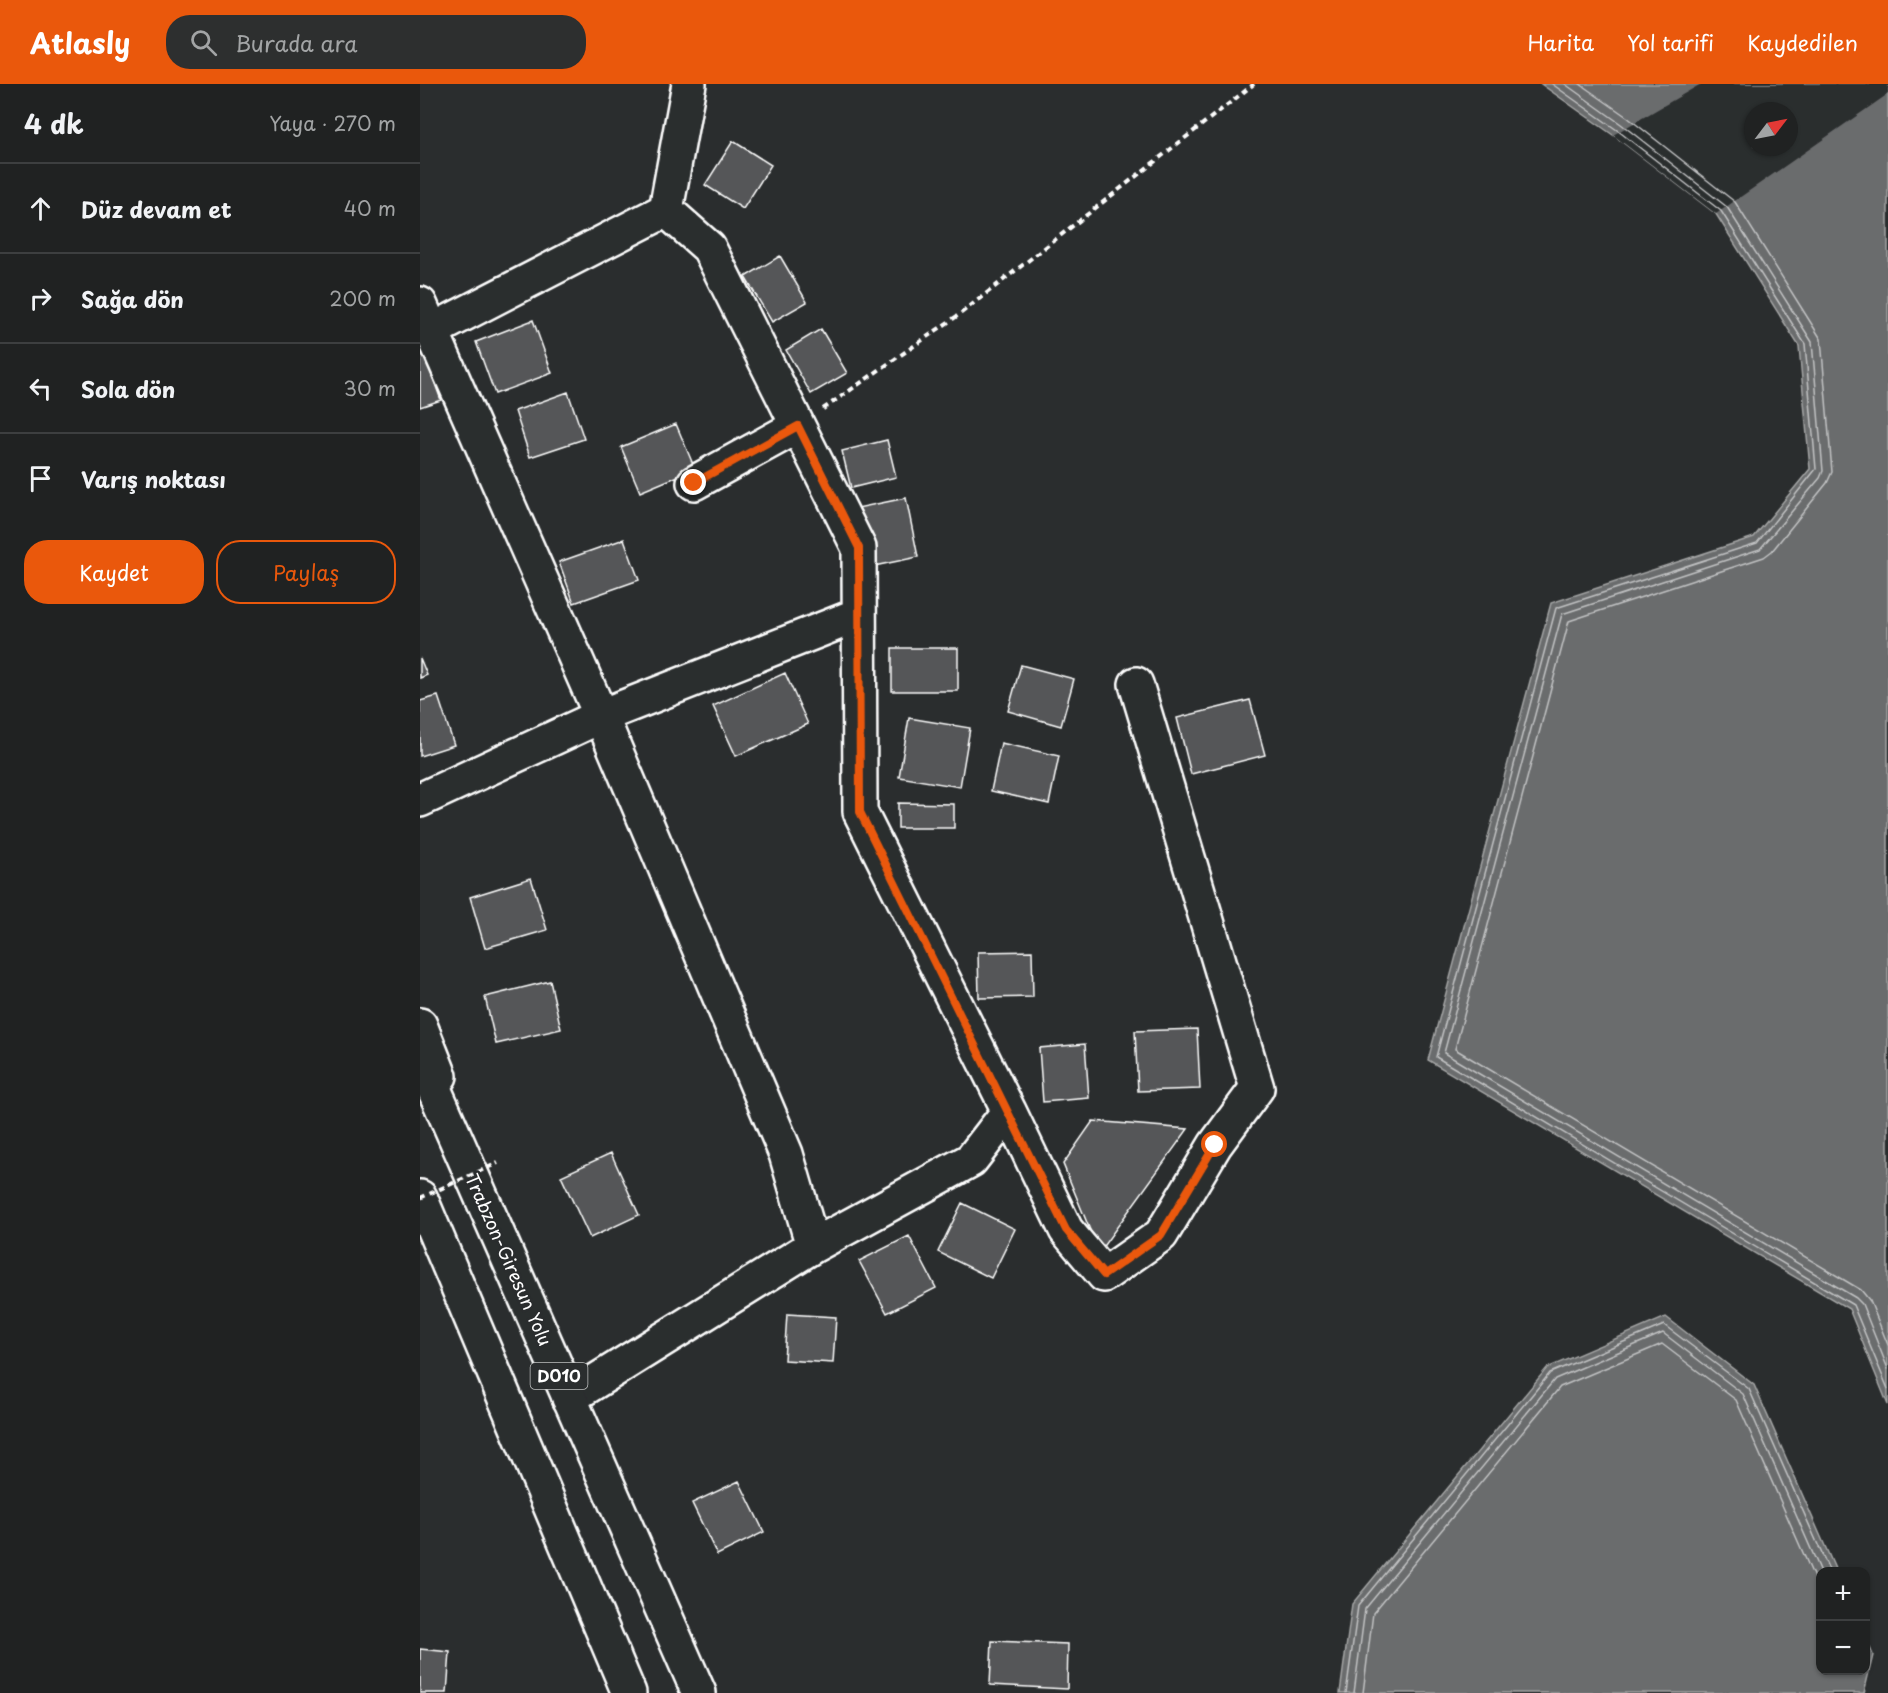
<!DOCTYPE html>
<html lang="tr">
<head>
<meta charset="utf-8">
<style>
	body { margin:0; font-family:"Playpen Sans",sans-serif; background:#2d2f2f; color:#f1f3f6 }
	.controls { position:absolute; right:18px; bottom:18px; display:grid; overflow:hidden; border-radius:12px; box-shadow:0 2px 4px #0004 }
	.controls button { width:54px; height:54px; display:grid; place-items:center; padding:0; border:0; border-bottom:2px solid #3d3f40; background:#202222; color:#f1f3f6; font:30px sans-serif }
	.compass { position:absolute; left:1324px; top:18px; width:54px; height:54px; border-radius:50%; background:#202222; box-shadow:0 2px 4px #0004; rotate:58deg }
	.stop { position:absolute; width:18px; height:18px; margin:-14px; border:4px solid #ea580c; border-radius:50%; background:#fff }
	.stop.end { background:#ea580c; border-color:#fff; box-shadow:0 2px 6px #0008 }
	.list { margin:0; padding:0; list-style:none }
	h2 { display:flex; justify-content:space-between; align-items:center; height:78px; margin:0; padding:0 24px; font-size:26px }
	h2 small { font-size:20px; font-weight:400; color:#a2a4a5 }
	.list li { display:grid; grid-template-columns:39px 1fr auto; gap:18px; align-items:center; box-sizing:border-box; height:90px; padding:0 24px; border-top:2px solid #3d3f40 }
	.list b { display:block; font-size:22px; white-space:nowrap }
	.list em { font-size:20px; font-style:normal; color:#a2a4a5 }
	.actions { display:flex; gap:12px; padding:18px 24px }
	.actions a { flex:1; padding:14px 0; border:2px solid #ea580c; border-radius:24px; text-align:center; font-size:21px; color:#ea580c }
	.actions .main { background:#ea580c; color:#fff }
	.icon { flex:none; width:33px; height:33px; fill:none; stroke:currentColor; stroke-width:2; stroke-linecap:round; stroke-linejoin:round }
	.map { position:relative; flex:none; width:1468px; height:1609px; overflow:hidden }
	header { display:flex; align-items:center; gap:36px; box-sizing:border-box; height:84px; padding:0 30px; background:#ea580c; color:#fff }
	header strong { font-size:28px }
	nav { display:flex; gap:33px; margin-inline-start:auto; font-size:21px }
	.search { width:420px; height:54px; background:#2d2f2f; display:flex; align-items:center; gap:15px; box-sizing:border-box; padding:0 21px; border-radius:24px; color:#a2a4a5; font-size:22px }
	main { display:flex }
	aside { flex:1; background:#202222 }
	.map>svg:first-child { display:block }
</style>
</head>
<body>
<header>
<strong>Atlasly</strong>
<div class="search"><svg class="icon" aria-label="search" viewBox="0 0 24 24"><circle cx="10" cy="10" r="6"/><path d="M15 15l6 6"/></svg>Burada ara</div>
<nav><a>Harita</a><a>Yol tarifi</a><a>Kaydedilen</a></nav>
</header>
<main>
<aside>
<h2>4 dk<small>Yaya · 270 m</small></h2>
<ul class="list">
<li><svg class="icon" aria-label="ahead" viewBox="0 0 24 24"><path d="M12 20V5M6 11l6-6 6 6"/></svg><div><b>Düz devam et</b></div><em>40 m</em></li>
<li><svg class="icon" aria-label="right" viewBox="0 0 24 24"><path d="M7 20v-9h11M14 6l5 5-5 5"/></svg><div><b>Sağa dön</b></div><em>200 m</em></li>
<li><svg class="icon" aria-label="left" viewBox="0 0 24 24"><path d="M17 20v-9H6M10 6l-5 5 5 5"/></svg><div><b>Sola dön</b></div><em>30 m</em></li>
<li><svg class="icon" aria-label="arrive" viewBox="0 0 24 24"><path d="M6 21V4h12l-3 4 3 4H6"/></svg><div><b>Varış noktası</b></div></li>
</ul>
<div class="actions"><a class="main">Kaydet</a><a>Paylaş</a></div>
</aside>
<div class="map">
<svg width="1468" height="1609" viewBox="0 0 1468 1609">
	<rect width="100%" height="100%" fill="#2a2d2e"/>
	<filter id="ink" filterUnits="userSpaceOnUse"><feTurbulence type="fractalNoise" baseFrequency=".0167" numOctaves="2"/><feDisplacementMap in="SourceGraphic" scale="12" xChannelSelector="R" yChannelSelector="G"/><feConvolveMatrix kernelMatrix="1 2 1 2 8 2 1 2 1" color-interpolation-filters="sRGB"/></filter>
	<g filter="url(#ink)">
		<!-- water -->
		<path fill="#6a6c6d" stroke="#a6a7a7" stroke-width="1.5" fill-rule="evenodd" d="M 1121,0 L 1468,0 L 1468,1321 L 1429,1225 L 1008,976 L 1131,519 L 1334,453 L 1390,385 L 1379,262 L 1296,130 L 1193,51 ZM 1333,27 L 1369,27 L 1369,63 L 1333,63 Z
			M 1246,1233 L 1334,1301 L 1416,1487 L 1400,1488 L 1400,1586 L 1446,1586 L 1446,1554 L 1453,1571 L 1444,1609 L 920,1609 L 932,1520 L 1127,1284 Z"/>
		<!-- pier -->
		<path fill="#2a2d2e" fill-rule="evenodd" d="M 1281,0 L 1468,0 L 1468,10 L 1296,130 L 1193,51 ZM 1333,27 L 1369,27 L 1369,63 L 1333,63 Z"/>
		<g fill="none" stroke-linecap="round" stroke-linejoin="round">
			<!-- shore -->
			<path stroke="#c3c4c5" stroke-width="1.5" d="M 1132,0 L 1197,46 L 1301,127 L 1385,260 L 1396,385 L 1337,459 L 1136,524 L 1016,973 L 1433,1221 L 1468,1305
				M 1145,0 L 1201,40 L 1307,123 L 1392,258 L 1403,387 L 1400,394 L 1340,465 L 1142,530 L 1024,969 L 1436,1214 L 1442,1220 L 1468,1285
				M 1160,0 L 1207,33 L 1315,118 L 1401,255 L 1412,388 L 1407,399 L 1352,467 L 1344,473 L 1149,537 L 1035,965 L 1441,1206 L 1450,1217 L 1468,1261
				M 926,1609 L 938,1522 L 1130,1289 L 1244,1241 L 1329,1305 L 1410,1488
				M 934,1609 L 945,1525 L 1135,1295 L 1243,1249 L 1323,1310 L 1401,1488
				M 943,1609 L 953,1529 L 1140,1303 L 1242,1260 L 1316,1316 L 1395,1496 L 1400,1503"/>
		</g>
		<!-- building -->
		<path fill="#555758" stroke="#fff" stroke-width="1.5" d="M 313,57 L 351,81 L 323,125 L 285,101 Z
			M 360,172 L 387,218 L 352,238 L 325,193 Z
			M 113,236 L 132,289 L 75,310 L 56,258 Z
			M 401,245 L 427,289 L 391,310 L 366,266 Z
			M 0,259 L 21,316 L 0,323 Z
			M 148,308 L 164,355 L 110,373 L 95,327 Z
			M 256,340 L 275,385 L 220,408 L 201,363 Z
			M 467,356 L 476,393 L 431,404 L 422,367 Z
			M 486,414 L 498,473 L 449,483 L 437,424 Z
			M 204,455 L 219,496 L 154,519 L 139,478 Z
			M 472,564 L 538,564 L 538,607 L 472,607 Z
			M 0,574 L 7,591 L 0,594 Z
			M 601,581 L 654,595 L 641,642 L 588,627 Z
			M 365,589 L 388,640 L 316,672 L 293,622 Z
			M 18,612 L 34,661 L 0,672 L 0,617 Z
			M 830,616 L 845,671 L 771,690 L 757,634 Z
			M 489,634 L 550,644 L 540,703 L 479,693 Z
			M 581,659 L 639,672 L 629,720 L 571,707 Z
			M 478,719 L 534,720 L 534,744 L 478,744 Z
			M 111,794 L 127,846 L 65,864 L 50,813 Z
			M 612,867 L 613,913 L 559,914 L 558,868 Z
			M 130,897 L 141,945 L 76,960 L 65,913 Z
			M 777,945 L 780,1005 L 718,1007 L 715,947 Z
			M 665,960 L 669,1014 L 623,1018 L 619,964 Z
			M 673,1037 L 768,1045 L 679,1168 L 643,1080 Z
			M 191,1069 L 219,1131 L 170,1154 L 141,1092 Z
			M 542,1119 L 595,1145 L 571,1194 L 518,1168 Z
			M 489,1152 L 516,1204 L 467,1229 L 439,1177 Z
			M 367,1230 L 416,1233 L 413,1279 L 364,1276 Z
			M 319,1397 L 344,1448 L 297,1471 L 272,1419 Z
			M 572,1557 L 648,1560 L 647,1605 L 570,1601 Z
			M 0,1565 L 30,1568 L 27,1609 L 0,1609 Z"/>
		<g fill="none" stroke-linecap="round" stroke-linejoin="round">
			<defs>
				<path id="minor" d="M 0,220 L 181,632 L 366,1070 L 393,1162
					M 11,247 L 246,126
					M 274,399 L 378,342
					M 0,716 L 181,632 L 438,531
					M 589,1027 L 646,1146 L 684,1191 L 741,1151 L 795,1061 L 837,1004 L 716,600
					M 149,1314 L 393,1162 L 551,1076 L 589,1027 L 440,728 L 439,464 L 289,164 L 246,126 L 269,0"/>
				<path id="highway" d="M 0,941 L 20,992
					M 0,973 L 279,1609
					M 0,1113 L 209,1609"/>
			</defs>
			<!-- minor casing -->
			<use href="#minor" stroke="#fff" stroke-width="38"/>
			<!-- highway casing -->
			<use href="#highway" stroke="#fff" stroke-width="38"/>
			<!-- path -->
			<path stroke="#fff" stroke-width="4" stroke-dasharray="6 4.5" stroke-linecap="butt" d="M 403,325 L 540,230 L 834,0"/>
			<!-- minor -->
			<use href="#minor" stroke="#2a2d2e" stroke-width="33"/>
			<!-- highway -->
			<use href="#highway" stroke="#2a2d2e" stroke-width="33"/>
			<!-- path-bridge -->
			<path stroke="#fff" stroke-width="4" stroke-dasharray="6 4.5" stroke-linecap="butt" d="M 0,1114 L 78,1079"/>
		</g>
	</g>
	<g fill="none" stroke-linecap="round" stroke-linejoin="round" filter="url(#ink)">
		<!-- route -->
		<path stroke="#ea580c" stroke-width="8" d="M 274,399 L 378,342 L 439,464 L 440,728 L 646,1146 L 684,1191 L 741,1151 L 795,1061"/>
	</g>
	<g text-anchor="middle" stroke-width="5" stroke-linejoin="round" paint-order="stroke">
		<!-- shield labels -->
		<rect fill="#2a2d2e" stroke="#bfc0c0" stroke-width="1.5" x="110.5" y="1279" width="57" height="26" rx="4.5"/>
		<g font-size="16" font-weight="bold" fill="#fff">
			<text x="139" y="1298">D010</text>
		</g>
		<!-- street labels -->
		<g font-size="18" fill="#fff" stroke="#2a2d2e">
			<text transform="translate(88 1176) rotate(66)" y="6">Trabzon-Giresun Yolu</text>
		</g>
	</g>
</svg>
<div class="controls">
<button>+</button>
<button>−</button>
</div>
<svg class="compass" viewBox="-18 -18 36 36"><path d="M0-13l5 13h-10z" fill="#e53935"/><path d="M0 13l5-13h-10z" fill="#a2a4a5"/></svg>
<div class="stop" style="left:795px;top:1061px"></div>
<div class="stop end" style="left:274px;top:399px"></div>
</div>
</main>
</body>
</html>
